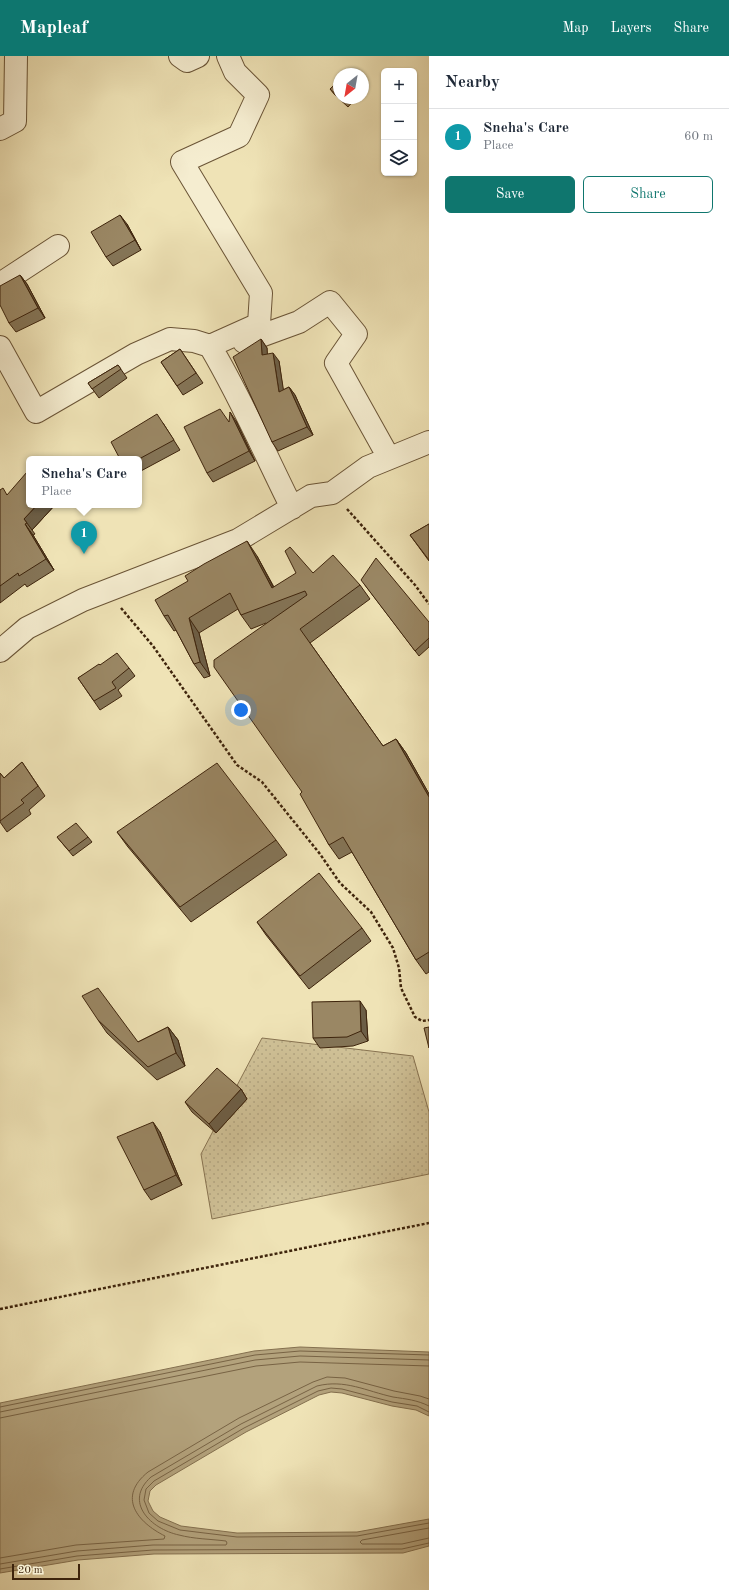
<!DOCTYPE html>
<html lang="en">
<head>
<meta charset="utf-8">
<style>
	body { margin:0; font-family:"Old Standard TT",serif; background:#f6f6f7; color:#1f2937 }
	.controls { position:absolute; right:12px; top:12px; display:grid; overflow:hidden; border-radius:6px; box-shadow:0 1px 3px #0004 }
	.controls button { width:36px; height:36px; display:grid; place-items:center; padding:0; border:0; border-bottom:1px solid #e0e1e3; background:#fff; color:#1f2937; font:20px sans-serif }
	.compass { position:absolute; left:333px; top:12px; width:36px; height:36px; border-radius:50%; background:#fff; box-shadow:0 1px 3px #0004; rotate:211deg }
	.scale { position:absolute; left:12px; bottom:10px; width:68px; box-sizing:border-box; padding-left:4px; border:2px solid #3e240c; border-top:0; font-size:11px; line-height:14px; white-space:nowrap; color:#3e240c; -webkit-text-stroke:3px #f5edd0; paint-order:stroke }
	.you { position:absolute; left:241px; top:654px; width:14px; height:14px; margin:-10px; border:3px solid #fff; border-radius:50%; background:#1a73e8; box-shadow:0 0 0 6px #1a73e833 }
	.badge { display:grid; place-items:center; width:26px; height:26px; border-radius:50%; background:#0f766e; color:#fff; font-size:13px; font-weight:700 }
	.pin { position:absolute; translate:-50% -33px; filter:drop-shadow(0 1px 2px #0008) }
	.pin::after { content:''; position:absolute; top:21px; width:14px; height:12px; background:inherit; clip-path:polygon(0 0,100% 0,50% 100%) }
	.popup { position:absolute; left:26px; top:400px; width:116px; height:52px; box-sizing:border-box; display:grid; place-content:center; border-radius:6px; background:#fff; filter:drop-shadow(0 1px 3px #0005); font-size:13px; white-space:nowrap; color:#747a83 }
	.popup b { font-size:15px; color:#1f2937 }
	.popup::after { content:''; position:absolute; left:50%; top:100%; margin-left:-8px; border:8px solid transparent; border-top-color:#fff }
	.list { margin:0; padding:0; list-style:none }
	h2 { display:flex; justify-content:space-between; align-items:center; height:52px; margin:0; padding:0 16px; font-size:17px }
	h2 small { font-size:13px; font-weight:400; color:#747a83 }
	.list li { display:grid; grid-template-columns:26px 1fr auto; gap:12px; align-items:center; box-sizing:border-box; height:56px; padding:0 16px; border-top:1px solid #e0e1e3 }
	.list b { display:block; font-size:15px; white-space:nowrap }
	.list p { margin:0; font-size:13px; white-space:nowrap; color:#747a83 }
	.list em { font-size:13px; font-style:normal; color:#747a83 }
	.actions { display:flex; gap:8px; padding:12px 16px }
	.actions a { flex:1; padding:9px 0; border:1px solid #0f766e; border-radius:6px; text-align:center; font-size:14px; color:#0f766e }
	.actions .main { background:#0f766e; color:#fff }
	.icon { flex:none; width:22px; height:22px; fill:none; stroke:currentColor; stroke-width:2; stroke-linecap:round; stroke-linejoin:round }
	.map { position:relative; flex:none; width:429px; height:1534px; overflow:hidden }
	header { display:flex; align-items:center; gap:24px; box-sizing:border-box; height:56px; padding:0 20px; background:#0f766e; color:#fff }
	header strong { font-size:19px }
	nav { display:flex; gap:22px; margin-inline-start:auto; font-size:14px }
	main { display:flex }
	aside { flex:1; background:#fff }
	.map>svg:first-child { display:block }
</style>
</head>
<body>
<header>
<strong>Mapleaf</strong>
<nav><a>Map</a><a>Layers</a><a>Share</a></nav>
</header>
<main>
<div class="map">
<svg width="429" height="1534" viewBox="0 0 429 1534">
	<defs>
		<pattern id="grass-dots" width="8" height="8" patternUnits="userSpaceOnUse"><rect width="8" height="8" fill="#d1c399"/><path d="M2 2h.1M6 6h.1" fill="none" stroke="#b4a783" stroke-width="1.8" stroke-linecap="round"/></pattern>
	</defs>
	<rect width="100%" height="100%" fill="#efe3b6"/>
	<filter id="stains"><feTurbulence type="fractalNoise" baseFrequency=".005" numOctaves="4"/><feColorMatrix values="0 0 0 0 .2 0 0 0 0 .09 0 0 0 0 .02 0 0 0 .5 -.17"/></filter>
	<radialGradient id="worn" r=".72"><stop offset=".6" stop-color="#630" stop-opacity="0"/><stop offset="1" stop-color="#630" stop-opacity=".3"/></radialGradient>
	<!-- grass -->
	<path fill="url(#grass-dots)" stroke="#887452" d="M 262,982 L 413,1000 L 429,1056 L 429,1118 L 212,1163 L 201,1098 Z"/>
	<!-- water -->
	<path fill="#b3a27c" stroke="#84704f" d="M 300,1291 L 429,1296 L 429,1360 L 416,1354 L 392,1350 L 342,1337 L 331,1336 L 319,1339 L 246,1376 L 156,1429 L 150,1435 L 148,1445 L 153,1455 L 160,1461 L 181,1470 L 237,1477 L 357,1476 L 429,1463 L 429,1490 L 403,1497 L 154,1498 L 78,1504 L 0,1517 L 0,1347 L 254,1295 Z"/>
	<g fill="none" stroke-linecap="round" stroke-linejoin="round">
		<!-- shore -->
		<path stroke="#786344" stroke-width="1" d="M 0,1351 L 255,1299 L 300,1295 L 429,1299
			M 0,1356 L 255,1304 L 300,1300 L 429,1304
			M 429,1356 L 417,1350 L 392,1346 L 342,1333 L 331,1332 L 318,1335 L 244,1372 L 154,1425 L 146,1433 L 144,1444 L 149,1457 L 158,1465 L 180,1474 L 237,1481 L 357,1480 L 429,1467
			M 0,1362 L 256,1310 L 300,1306 L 429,1310
			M 429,1472 L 362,1484 L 360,1486 L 362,1488 L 402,1488 L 429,1482
			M 0,1502 L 76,1489 L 164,1483 L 165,1480 C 137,1466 117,1441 148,1416 L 239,1362 L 313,1326 L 327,1321 L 345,1322 L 394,1335 L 420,1340 L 429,1343
			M 0,1508 L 77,1495 L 153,1489 L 226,1489 L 227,1487 L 226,1485 C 210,1483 194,1483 179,1479 C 151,1473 123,1446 151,1421 L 241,1368 L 317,1330 C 345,1323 366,1335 393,1341 C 406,1343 417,1344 429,1350
			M 0,1513 L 77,1500 L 153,1494 L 402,1493 L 429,1487"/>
		<defs>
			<path id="minor" d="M 180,0 L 187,5 L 198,0
				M 0,73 L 15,65 L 16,0
				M 0,228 L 58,190
				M 244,286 L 299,266 L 330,246 L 356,278 L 336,307 L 389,402
				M 210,290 L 259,268 L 261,237 L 182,106 L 239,80 L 258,39 L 235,16 L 228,0
				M 0,291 L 36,356 L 136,298 L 170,283 L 194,285 L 210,290 C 241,342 265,398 292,452
				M 0,595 L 27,572 L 83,544 L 238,484 L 311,440 L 332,437 L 368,411 L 429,386"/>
		</defs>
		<!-- minor casing -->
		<use href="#minor" stroke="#6a5436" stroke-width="24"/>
		<!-- path -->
		<path stroke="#3e240c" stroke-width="2.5" stroke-dasharray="3 2" stroke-linecap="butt" d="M 347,453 L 415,529 L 429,548
			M 121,552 L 153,590 L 237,709 L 262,726 L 320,798 L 340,827 L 371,856 L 393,892 L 399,912 L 401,932 L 415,961 L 422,965 L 429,964
			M 0,1253 L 429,1167"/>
		<!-- minor -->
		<use href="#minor" stroke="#f5edd0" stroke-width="22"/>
	</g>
	<!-- wall -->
	<path fill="#847456" stroke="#3e240c" d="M 339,25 L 339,42 L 356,42 L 348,51 L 334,38 L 330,33 Z
		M 363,29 L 366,32 L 363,35 Z
		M 127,168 L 141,194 L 113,210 L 106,201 Z
		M 20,219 L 27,228 L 45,262 L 16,276 L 9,267 Z
		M 261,283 L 267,292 L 267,298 L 279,305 L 283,334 L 289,331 L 295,339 L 313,379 L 278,395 L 272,386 Z
		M 180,293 L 203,327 L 183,339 L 161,306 Z
		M 118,309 L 127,322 L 99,342 L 88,327 Z
		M 236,365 L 255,405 L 213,426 L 207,417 L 229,366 Z
		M 163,367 L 180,394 L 139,416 L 139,403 Z
		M 0,434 L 7,439 L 29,449 L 55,449 L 32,474 L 35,478 L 33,479 L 54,514 L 27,531 L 25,528 L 0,547 Z
		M 429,468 L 429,505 L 410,479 Z
		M 257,500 L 274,531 L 313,517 L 360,529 L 370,543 L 310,587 L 383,690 L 396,683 L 406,697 L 429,738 L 429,916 L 426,918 L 416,904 L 352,796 L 339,803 L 329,789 L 302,736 L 266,567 L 251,573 L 241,559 L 238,553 L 199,577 L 210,620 L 204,622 L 194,608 L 176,574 L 174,575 L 164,560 Z
		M 365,529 L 429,566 L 429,591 L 419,600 Z
		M 100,609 L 129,612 L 135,620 L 118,634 L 122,640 L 100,654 L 78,622 Z
		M 22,706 L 45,740 L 29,754 L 31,758 L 7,776 L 0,766 L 0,717 L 4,722 Z
		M 117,776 L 276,784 L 287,799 L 191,866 L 128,791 Z
		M 57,781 L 88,781 L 92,786 L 73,800 Z
		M 257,866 L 362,872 L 371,885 L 309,933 L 266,879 Z
		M 366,954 L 368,985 L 353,990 L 320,992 L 313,982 Z
		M 98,964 L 138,986 L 168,971 L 178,984 L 185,1010 L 157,1024 L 107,977 Z
		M 241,1033 L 247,1043 L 216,1077 L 192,1056 L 185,1046 Z
		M 160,1076 L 182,1129 L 151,1144 L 144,1134 Z"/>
	<!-- shaded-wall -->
	<path fill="#6c5e46" stroke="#3e240c" d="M 120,159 L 127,168 L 141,194 Z
		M 20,219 L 27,228 L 45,262 L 38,252 Z
		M 261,283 L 267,292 L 268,308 L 262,299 Z
		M 273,297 L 279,305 L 285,344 L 279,336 Z
		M 289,331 L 295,339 L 313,379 L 307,371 Z
		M 230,356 L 236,365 L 255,405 L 249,395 Z
		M 37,449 L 55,449 L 32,474 L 24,463 Z
		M 25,468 L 33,479 L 54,514 L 46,503 Z
		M 247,485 L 257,500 L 280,544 L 272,532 Z
		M 189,562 L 199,577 L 210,620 L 200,606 Z
		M 396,683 L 406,697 L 429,738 L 429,741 Z
		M 360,945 L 366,954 L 368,985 L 361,975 Z
		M 168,971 L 178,984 L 185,1010 L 176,997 Z
		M 241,1033 L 247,1043 L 216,1077 L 209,1068 Z
		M 153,1066 L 160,1076 L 182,1129 L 176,1119 Z"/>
	<!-- building -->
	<path fill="#9a8764" stroke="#3e240c" d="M 339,25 L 339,41 L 330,33 Z
		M 340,42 L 348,42 L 344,46 Z
		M 120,159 L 135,184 L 106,201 L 91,176 Z
		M 20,219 L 38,252 L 9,267 L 0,249 L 0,230 Z
		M 261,283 L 262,299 L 273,297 L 279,336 L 289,331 L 307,371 L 272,386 L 233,301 Z
		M 180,293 L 196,317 L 177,330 L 161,306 Z
		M 118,309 L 121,313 L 92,333 L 88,327 Z
		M 220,353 L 229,366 L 230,356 L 249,395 L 207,417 L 184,371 Z
		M 157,358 L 174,384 L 139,403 L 120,403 L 111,386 Z
		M 27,416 L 29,417 L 29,449 L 37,449 L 24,463 L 27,467 L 25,468 L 46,503 L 19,520 L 18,517 L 0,530 L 0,434 L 3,432 L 7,439 Z
		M 429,468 L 429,504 L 410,479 Z
		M 247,485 L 272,532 L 296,517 L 285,495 L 290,491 L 313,517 L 333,499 L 360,529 L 300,573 L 383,690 L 396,683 L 429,741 L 429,896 L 416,904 L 343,781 L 329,789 L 300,738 L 302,736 L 214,611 L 214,604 L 307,539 L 305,535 L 241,559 L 230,537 L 189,562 L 200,606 L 194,608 L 168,559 L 164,560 L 155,544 L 188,525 L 185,520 L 204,508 Z
		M 376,502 L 429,566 L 429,582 L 415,595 L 361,524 Z
		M 117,597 L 129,612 L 112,626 L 116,632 L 94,645 L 78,622 L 99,608 L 100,609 Z
		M 22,706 L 38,730 L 21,744 L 24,747 L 0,765 L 0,717 L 4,722 Z
		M 217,707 L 276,784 L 180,851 L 117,776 Z
		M 76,767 L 88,781 L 69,795 L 57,781 Z
		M 319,817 L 362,872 L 300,920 L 257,866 Z
		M 98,932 L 138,986 L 168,971 L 176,997 L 148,1011 L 98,964 L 82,940 Z
		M 360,945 L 361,975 L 347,981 L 313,982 L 312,946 Z
		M 429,971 L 429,992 L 424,972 Z
		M 217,1012 L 241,1033 L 209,1068 L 185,1046 Z
		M 153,1066 L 176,1119 L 144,1134 L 117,1081 Z"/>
	<rect width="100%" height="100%" filter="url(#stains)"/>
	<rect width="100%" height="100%" fill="url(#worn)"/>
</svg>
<div class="controls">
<button>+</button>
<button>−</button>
<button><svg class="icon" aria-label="layers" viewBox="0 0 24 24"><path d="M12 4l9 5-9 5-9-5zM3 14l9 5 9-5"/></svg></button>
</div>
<svg class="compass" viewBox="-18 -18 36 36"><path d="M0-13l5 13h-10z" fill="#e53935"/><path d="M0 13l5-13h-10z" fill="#747a83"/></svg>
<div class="scale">20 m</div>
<div class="you"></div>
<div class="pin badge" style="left:84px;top:498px;background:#0f9aa8">1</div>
<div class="popup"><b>Sneha's Care</b>Place</div>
</div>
<aside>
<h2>Nearby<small></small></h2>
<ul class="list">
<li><span class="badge" style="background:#0f9aa8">1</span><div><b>Sneha's Care</b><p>Place</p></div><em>60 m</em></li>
</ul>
<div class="actions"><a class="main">Save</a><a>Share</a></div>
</aside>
</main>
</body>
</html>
